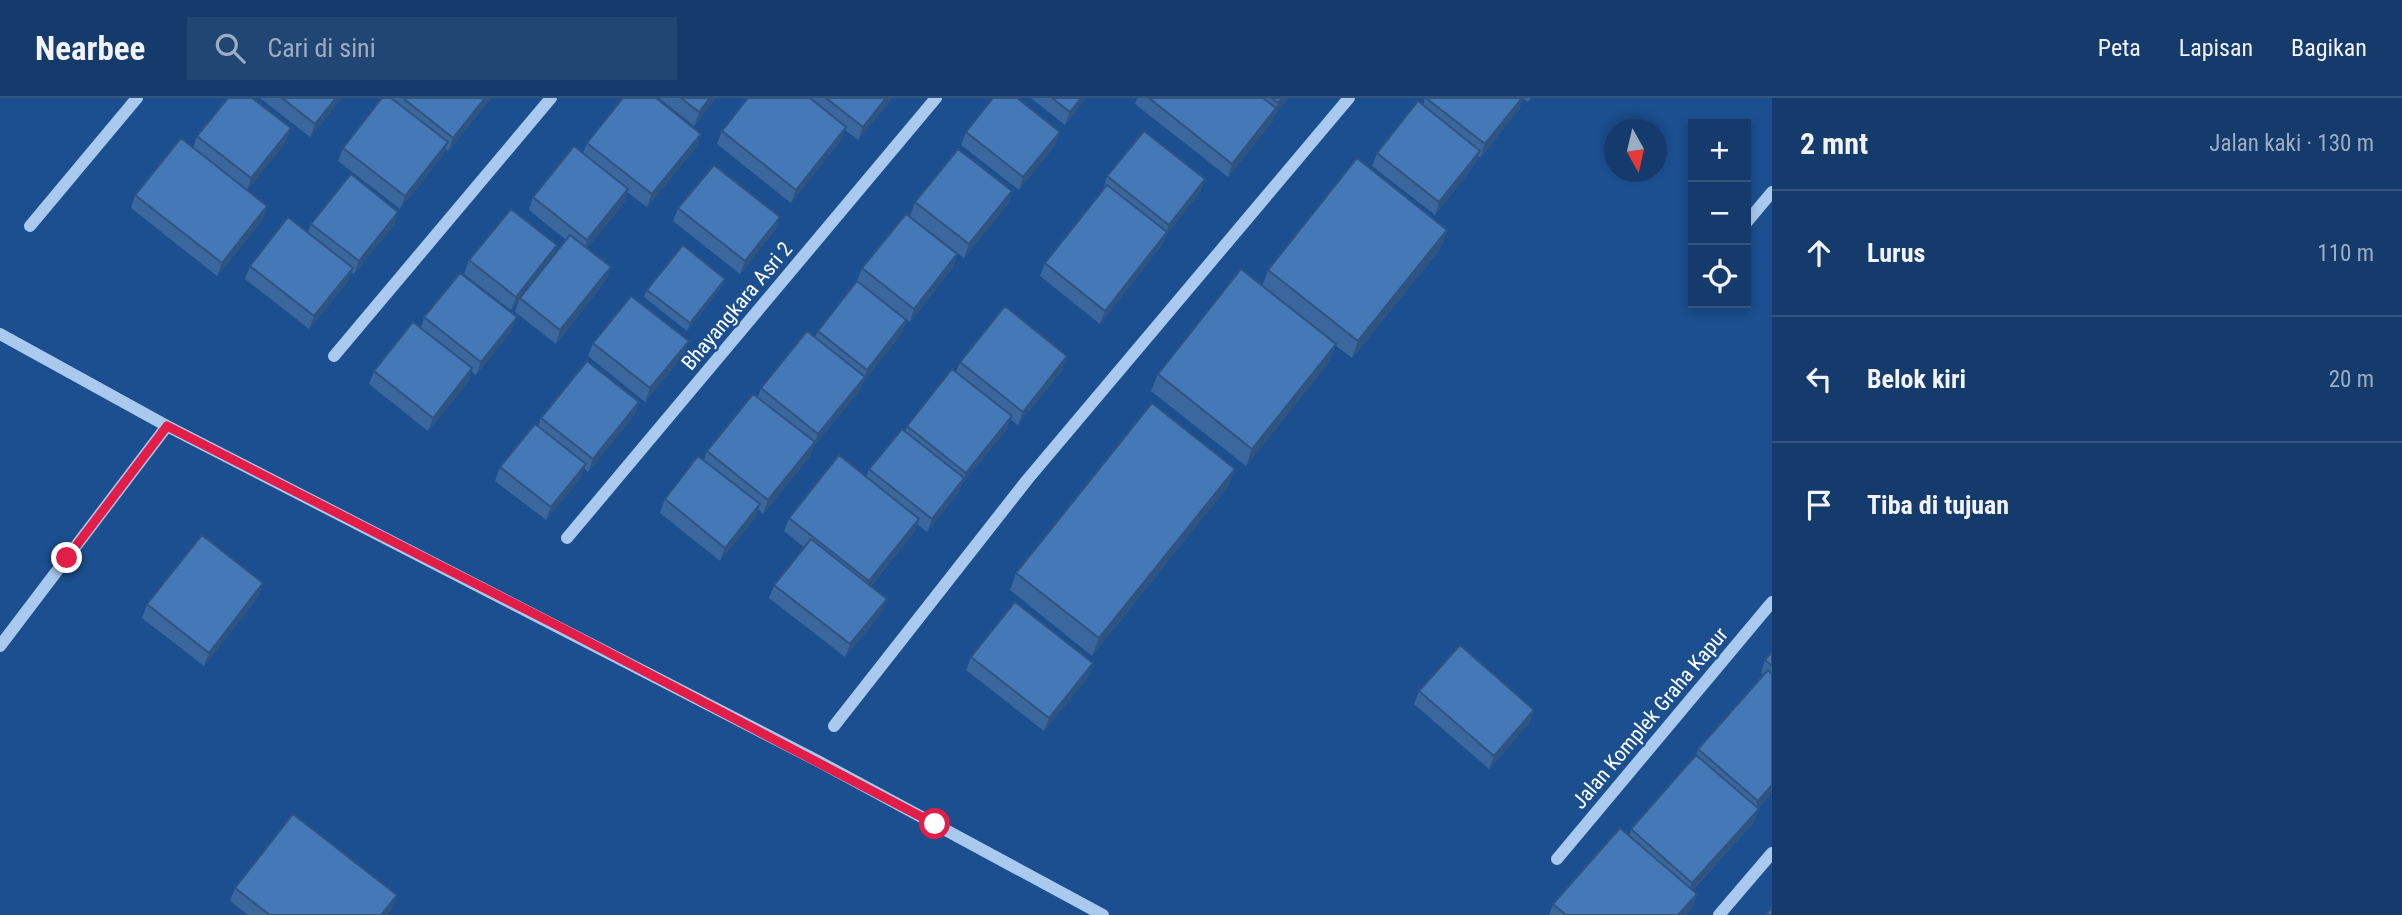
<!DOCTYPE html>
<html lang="id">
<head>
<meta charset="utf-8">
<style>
	body { margin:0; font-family:"Roboto Condensed",sans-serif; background:#214673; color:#f1f3f6 }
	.controls { position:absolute; right:21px; top:21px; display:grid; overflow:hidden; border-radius:0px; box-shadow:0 4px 10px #0003 }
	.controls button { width:63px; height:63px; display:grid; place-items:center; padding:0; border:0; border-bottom:2px solid #33557e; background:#143b6b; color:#f1f3f6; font:35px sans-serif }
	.compass { position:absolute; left:1604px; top:21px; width:63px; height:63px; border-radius:50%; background:#143b6b; box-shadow:0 4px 10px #0003; rotate:172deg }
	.stop { position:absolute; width:21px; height:21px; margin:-16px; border:5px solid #e11d48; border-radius:50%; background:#fff }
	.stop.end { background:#e11d48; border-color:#fff; box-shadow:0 2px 7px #0008 }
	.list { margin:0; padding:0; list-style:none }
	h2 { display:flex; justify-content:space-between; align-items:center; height:91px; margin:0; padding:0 28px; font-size:30px }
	h2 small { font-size:23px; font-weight:400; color:#9dadc1 }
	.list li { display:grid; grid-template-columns:46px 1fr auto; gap:21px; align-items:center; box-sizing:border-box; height:126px; padding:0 28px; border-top:2px solid #33557e }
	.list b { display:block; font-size:26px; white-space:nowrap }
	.list em { font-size:23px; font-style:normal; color:#9dadc1 }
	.icon { flex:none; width:38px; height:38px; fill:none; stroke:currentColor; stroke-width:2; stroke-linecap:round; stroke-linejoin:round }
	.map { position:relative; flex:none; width:1772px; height:817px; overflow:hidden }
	header { display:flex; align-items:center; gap:42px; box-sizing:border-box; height:98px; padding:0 35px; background:#143b6b; border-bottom:2px solid #33557e }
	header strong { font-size:33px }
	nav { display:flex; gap:38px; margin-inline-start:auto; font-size:24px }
	.search { width:490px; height:63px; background:#214673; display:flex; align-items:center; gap:18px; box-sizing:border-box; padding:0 24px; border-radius:0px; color:#9dadc1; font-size:26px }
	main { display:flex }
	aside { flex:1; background:#143b6b }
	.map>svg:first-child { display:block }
</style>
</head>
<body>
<header>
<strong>Nearbee</strong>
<div class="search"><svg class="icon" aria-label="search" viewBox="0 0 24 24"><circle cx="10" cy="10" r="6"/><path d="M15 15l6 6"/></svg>Cari di sini</div>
<nav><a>Peta</a><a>Lapisan</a><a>Bagikan</a></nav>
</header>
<main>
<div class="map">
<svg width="1772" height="817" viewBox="0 0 1772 817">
	<rect width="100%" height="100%" fill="#1b4f8f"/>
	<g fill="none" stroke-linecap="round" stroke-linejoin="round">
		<!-- minor -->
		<path stroke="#a9c9ee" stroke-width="12" d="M 1746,125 L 1772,94
			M 30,128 L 137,0
			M 0,236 L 167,328 L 816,662 L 1103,817
			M 334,258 L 551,0
			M 567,440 L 936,0
			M 0,548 L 167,328
			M 834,628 L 1027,382 L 1349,0
			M 1557,761 L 1772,504
			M 1719,817 L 1772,755"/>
	</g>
	<!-- wall -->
	<path fill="#3a679d" d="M 260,0 L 342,0 L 310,39 Z
		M 381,0 L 491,0 L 448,53 L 445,51 L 443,57 L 400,111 L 338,63 L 343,50 Z
		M 659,0 L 716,0 L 694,28 Z
		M 748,0 L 891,0 L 890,3 L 858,42 L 845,32 L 841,42 L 791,105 L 717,46 L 722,33 Z
		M 1031,0 L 1086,0 L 1065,27 Z
		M 1137,0 L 1288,0 L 1274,18 L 1272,24 L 1228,79 L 1135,6 Z
		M 1425,0 L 1531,0 L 1528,4 L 1523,0 L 1519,11 L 1480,60 L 1478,58 L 1475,66 L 1435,117 L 1372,68 L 1377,55 L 1423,7 Z
		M 966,34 L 1055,47 L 1019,92 L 961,47 Z
		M 701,36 L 696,49 L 647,109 L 627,94 L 624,105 L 587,150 L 611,169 L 606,182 L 556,246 L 515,214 L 519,202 L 511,212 L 464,176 L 469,162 L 552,160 L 566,142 L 529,112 L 533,99 L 583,55 L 587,45 Z
		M 197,38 L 286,44 L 247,92 L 267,108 L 263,121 L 217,178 L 131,110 L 135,97 L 193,50 Z
		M 1107,78 L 1205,81 L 1200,94 L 1166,137 L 1162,147 L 1100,226 L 1040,178 L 1045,165 L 1103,92 Z
		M 1012,93 L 1008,106 L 964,160 L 910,118 L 915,104 Z
		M 678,110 L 780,119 L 775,132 L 740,176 L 673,123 Z
		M 311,126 L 394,127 L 354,176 L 351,174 L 348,183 L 309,231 L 245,181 L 250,168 L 308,134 Z
		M 1441,150 L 1352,260 L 1335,247 L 1329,264 L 1246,368 L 1151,293 L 1158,276 L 1262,188 L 1268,172 Z
		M 957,156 L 953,169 L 910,224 L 857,183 L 862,170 Z
		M 725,181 L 722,188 L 687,233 L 644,199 L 647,192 Z
		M 424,219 L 512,232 L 476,277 L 471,273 L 468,284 L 428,333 L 369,286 L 374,273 L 421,230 Z
		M 906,222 L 901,236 L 862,285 L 860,292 L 813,349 L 810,358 L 763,416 L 758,411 L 755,420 L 720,463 L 660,415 L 665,401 L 704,362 L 707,353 L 758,299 L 761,290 L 815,239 L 818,233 Z
		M 593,245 L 684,256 L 645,304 L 588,258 Z
		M 960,264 L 1062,272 L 1018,327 L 1010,321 L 1007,331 L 961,387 L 959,394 L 927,434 L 917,426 L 914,434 L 871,488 L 882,514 L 845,559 L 769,500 L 774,487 L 804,449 L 784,433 L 789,420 L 866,379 L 869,371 L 905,334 L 907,328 L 956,274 Z
		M 639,304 L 634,317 L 588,374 L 584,370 L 581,379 L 546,422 L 495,383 L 500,369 L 538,328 L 541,320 Z
		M 1228,388 L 1092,558 L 1010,492 L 1016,475 Z
		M 263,485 L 258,499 L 204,568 L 142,520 L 147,506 Z
		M 1772,554 L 1772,695 L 1758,710 L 1754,724 L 1692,793 L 1697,796 L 1692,810 L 1685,817 L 1549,817 L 1553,806 L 1629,738 L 1631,731 L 1696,657 L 1698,651 L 1763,577 L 1761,575 L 1765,562 Z
		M 971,559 L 1088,579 L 1044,633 L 966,572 Z
		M 1419,593 L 1534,612 L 1529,625 L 1489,671 L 1414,606 Z
		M 235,790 L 392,810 L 387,817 L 248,817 L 230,803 Z"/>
	<!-- shaded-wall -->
	<path fill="#305480" d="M 336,0 L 342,0 L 310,39 L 315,26 Z
		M 485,0 L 491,0 L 448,53 L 453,40 Z
		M 710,0 L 716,0 L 694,28 L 699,14 Z
		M 886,0 L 891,0 L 890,3 L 858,42 L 863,29 Z
		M 1081,0 L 1086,0 L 1065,27 L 1070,14 Z
		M 1282,0 L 1288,0 L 1274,18 L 1272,24 L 1228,79 L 1232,66 L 1276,11 L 1278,5 Z
		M 1522,0 L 1523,0 L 1519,11 L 1480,60 L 1485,46 Z
		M 846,29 L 841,42 L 791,105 L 796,92 Z
		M 291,30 L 286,44 L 247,93 L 251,80 Z
		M 1060,34 L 1055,47 L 1019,92 L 1023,79 Z
		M 701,36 L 696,49 L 647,109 L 652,96 Z
		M 448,44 L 443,57 L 400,111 L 405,98 Z
		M 1480,53 L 1475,66 L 1435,117 L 1439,104 Z
		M 1205,81 L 1200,94 L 1166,137 L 1162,147 L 1100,226 L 1105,213 L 1165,137 L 1169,127 Z
		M 628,91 L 624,105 L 583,155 L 587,142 Z
		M 1012,93 L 1008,106 L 964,160 L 969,146 Z
		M 267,108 L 263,121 L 217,178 L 222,165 Z
		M 398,114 L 394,127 L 354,176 L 359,163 Z
		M 780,119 L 775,132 L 740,176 L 745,163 Z
		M 1447,132 L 1441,150 L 1352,260 L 1358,243 Z
		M 557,147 L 552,161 L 511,212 L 516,199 Z
		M 957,156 L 953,169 L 910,224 L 914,211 Z
		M 611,169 L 606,182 L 556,246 L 560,232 Z
		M 353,170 L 348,183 L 309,231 L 314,218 Z
		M 725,181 L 722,188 L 687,233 L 690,225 Z
		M 517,219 L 512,232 L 476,277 L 481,264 Z
		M 906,222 L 901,236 L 863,285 L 867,272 Z
		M 689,243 L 684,256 L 645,304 L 650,290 Z
		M 1336,246 L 1329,264 L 1246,368 L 1252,351 Z
		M 1067,258 L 1062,272 L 1018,327 L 1023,314 Z
		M 472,270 L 468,284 L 428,333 L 433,320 Z
		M 865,279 L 860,292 L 813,349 L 818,336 Z
		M 639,304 L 634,317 L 588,374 L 593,361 Z
		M 1012,318 L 1007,331 L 961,387 L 959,394 L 927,434 L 932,421 L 964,381 L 966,375 Z
		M 815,344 L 810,358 L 763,416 L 768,402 Z
		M 586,366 L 581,379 L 546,422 L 551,409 Z
		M 1235,371 L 1228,388 L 1092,558 L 1099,540 Z
		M 760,406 L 755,420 L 720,463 L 725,450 Z
		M 919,421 L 914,434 L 864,496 L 869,483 Z
		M 263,485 L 258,499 L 204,568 L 209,555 Z
		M 887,501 L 882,514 L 845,559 L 850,546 Z
		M 1093,565 L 1088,579 L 1044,633 L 1049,620 Z
		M 1534,612 L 1529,625 L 1489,671 L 1494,658 Z
		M 1772,687 L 1772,695 L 1753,717 L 1758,703 Z
		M 1759,711 L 1754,724 L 1687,798 L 1692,785 Z
		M 1697,796 L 1692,810 L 1685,817 L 1678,817 Z
		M 397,797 L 392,810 L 387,817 L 381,817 Z"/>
	<!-- building -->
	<path fill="#4478b7" stroke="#305480" stroke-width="2" d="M 228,0 L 252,0 L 291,30 L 251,80 L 197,38 Z
		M 282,0 L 336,0 L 315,26 Z
		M 382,0 L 391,0 L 448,44 L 405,98 L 343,50 Z
		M 403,0 L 485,0 L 453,40 Z
		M 623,0 L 656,0 L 701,36 L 652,96 L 587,45 Z
		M 681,0 L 710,0 L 699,14 Z
		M 748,0 L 810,0 L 846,29 L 796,92 L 722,33 Z
		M 826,0 L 886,0 L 863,29 Z
		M 993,0 L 1017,0 L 1060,34 L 1023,79 L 966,34 Z
		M 1052,0 L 1081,0 L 1070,14 Z
		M 1149,0 L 1263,0 L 1276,10 L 1232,66 Z
		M 1272,0 L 1282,0 L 1278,5 Z
		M 1426,0 L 1522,0 L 1485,46 Z
		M 1418,3 L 1480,53 L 1439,104 L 1377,55 Z
		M 1144,33 L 1205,81 L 1169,127 L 1107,78 Z
		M 181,40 L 267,108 L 222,165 L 135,97 Z
		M 574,48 L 628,91 L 587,142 L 533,99 Z
		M 958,51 L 1012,93 L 969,146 L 915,104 Z
		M 1357,60 L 1447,132 L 1358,243 L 1268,172 Z
		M 714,67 L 780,119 L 745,163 L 678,110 Z
		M 351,76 L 398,114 L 359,163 L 311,126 Z
		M 1107,87 L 1167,134 L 1105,213 L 1045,165 Z
		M 511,111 L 557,147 L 516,199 L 469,162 Z
		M 906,116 L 957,156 L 914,211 L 862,170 Z
		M 288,119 L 353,170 L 314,218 L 250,168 Z
		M 570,137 L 611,169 L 560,232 L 520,200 Z
		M 683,147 L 725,181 L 690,225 L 647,192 Z
		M 1241,171 L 1336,246 L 1252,351 L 1158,276 Z
		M 460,175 L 517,219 L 481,264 L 424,219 Z
		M 857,183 L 906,222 L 867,272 L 818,233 Z
		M 631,198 L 689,243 L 650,290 L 593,245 Z
		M 1005,208 L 1067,258 L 1023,314 L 960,264 Z
		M 413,224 L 472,270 L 433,320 L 374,273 Z
		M 807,233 L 865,279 L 818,336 L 761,290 Z
		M 587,263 L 639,304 L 593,361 L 541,320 Z
		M 952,271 L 1012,318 L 966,375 L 907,328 Z
		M 753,296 L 815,344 L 768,402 L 707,353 Z
		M 1152,305 L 1235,371 L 1099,540 L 1016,475 Z
		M 535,326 L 586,366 L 551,409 L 500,369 Z
		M 902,331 L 964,380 L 932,421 L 869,371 Z
		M 839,357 L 919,421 L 869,483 L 789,420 Z
		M 698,358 L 760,406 L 725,450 L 665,401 Z
		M 202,437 L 263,485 L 209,555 L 147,506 Z
		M 811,441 L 887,501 L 850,546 L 774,487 Z
		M 1015,504 L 1093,565 L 1049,620 L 971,559 Z
		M 1460,547 L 1534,612 L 1494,658 L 1419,593 Z
		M 1772,554 L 1772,568 L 1765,562 Z
		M 1768,572 L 1772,576 L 1772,687 L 1758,703 L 1698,651 Z
		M 1696,657 L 1759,711 L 1692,785 L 1631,731 Z
		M 293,716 L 397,797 L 381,817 L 270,817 L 235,790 Z
		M 1620,730 L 1697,796 L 1678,817 L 1566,817 L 1553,806 Z
		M 1772,809 L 1772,817 L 1766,817 Z"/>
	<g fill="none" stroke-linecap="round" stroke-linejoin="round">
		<!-- route -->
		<path stroke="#e11d48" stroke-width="9" d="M 67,460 L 167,328 L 562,530 L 935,726"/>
	</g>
	<g text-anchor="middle" stroke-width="5" stroke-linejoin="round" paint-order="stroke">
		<!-- street labels -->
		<g font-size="21" fill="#fff" stroke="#1b4f8f">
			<text transform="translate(737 208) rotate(-50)" y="7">Bhayangkara Asri 2</text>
			<text transform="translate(1650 620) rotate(-50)" y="7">Jalan Komplek Graha Kapur</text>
		</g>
	</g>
</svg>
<div class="controls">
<button>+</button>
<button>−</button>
<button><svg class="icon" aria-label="locate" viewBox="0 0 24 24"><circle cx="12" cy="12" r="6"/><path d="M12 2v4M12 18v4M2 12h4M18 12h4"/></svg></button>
</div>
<svg class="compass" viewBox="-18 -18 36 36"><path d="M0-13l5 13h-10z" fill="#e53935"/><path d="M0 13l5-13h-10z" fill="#9dadc1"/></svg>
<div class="stop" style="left:935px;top:726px"></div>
<div class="stop end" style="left:67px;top:460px"></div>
</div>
<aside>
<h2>2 mnt<small>Jalan kaki · 130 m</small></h2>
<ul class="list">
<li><svg class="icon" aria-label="ahead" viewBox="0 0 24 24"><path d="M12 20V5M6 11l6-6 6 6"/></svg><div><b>Lurus</b></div><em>110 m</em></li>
<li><svg class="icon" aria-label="left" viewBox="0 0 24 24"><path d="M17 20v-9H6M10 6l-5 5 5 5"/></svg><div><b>Belok kiri</b></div><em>20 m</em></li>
<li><svg class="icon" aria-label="arrive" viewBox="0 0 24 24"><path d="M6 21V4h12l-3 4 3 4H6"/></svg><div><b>Tiba di tujuan</b></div></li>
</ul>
</aside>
</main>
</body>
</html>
